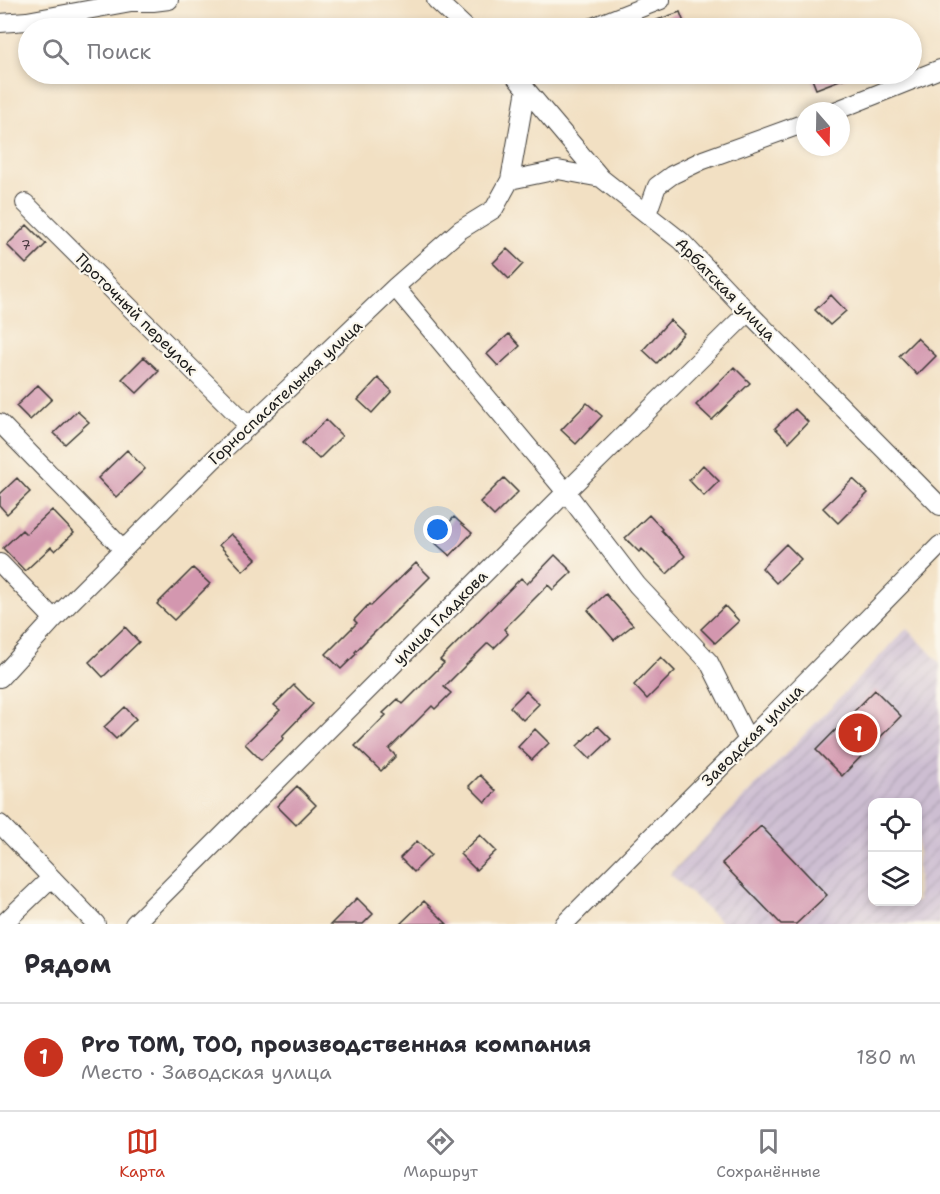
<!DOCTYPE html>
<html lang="ru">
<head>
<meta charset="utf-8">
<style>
	body { margin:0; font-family:"Shantell Sans",sans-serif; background:#f7f7f7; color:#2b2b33 }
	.controls { position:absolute; right:18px; bottom:18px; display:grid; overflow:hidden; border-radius:12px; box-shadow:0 3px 9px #0003 }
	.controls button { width:54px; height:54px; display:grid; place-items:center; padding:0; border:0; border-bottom:2px solid #e1e1e2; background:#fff; color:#2b2b33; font:30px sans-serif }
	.compass { position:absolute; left:796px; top:102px; width:54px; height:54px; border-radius:50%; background:#fff; box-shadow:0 3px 9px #0003; rotate:160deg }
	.you { position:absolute; left:438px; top:530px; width:21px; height:21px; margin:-15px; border:4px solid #fff; border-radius:50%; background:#1a73e8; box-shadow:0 0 0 9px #1a73e833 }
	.badge { display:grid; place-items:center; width:39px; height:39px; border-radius:50%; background:#c8321e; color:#fff; font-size:20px; font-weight:700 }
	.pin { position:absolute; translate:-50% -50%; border:3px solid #fff; box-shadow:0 2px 6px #0006 }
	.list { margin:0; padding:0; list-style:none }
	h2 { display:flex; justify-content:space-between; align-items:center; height:78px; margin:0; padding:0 24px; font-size:26px }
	h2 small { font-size:20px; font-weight:400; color:#7c7c81 }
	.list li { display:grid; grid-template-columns:39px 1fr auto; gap:18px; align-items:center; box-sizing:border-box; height:108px; padding:0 24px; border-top:2px solid #e1e1e2 }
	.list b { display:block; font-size:22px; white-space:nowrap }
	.list p { margin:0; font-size:20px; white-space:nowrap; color:#7c7c81 }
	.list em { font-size:20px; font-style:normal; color:#7c7c81 }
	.icon { flex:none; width:33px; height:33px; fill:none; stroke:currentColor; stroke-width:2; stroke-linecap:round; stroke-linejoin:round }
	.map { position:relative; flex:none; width:940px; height:924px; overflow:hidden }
	.search { position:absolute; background:#fff; box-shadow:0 3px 9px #0003; left:18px; right:18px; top:18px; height:66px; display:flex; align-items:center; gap:15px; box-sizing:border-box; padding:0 21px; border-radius:33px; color:#7c7c81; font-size:22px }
	.sheet { height:186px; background:#fff }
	nav { display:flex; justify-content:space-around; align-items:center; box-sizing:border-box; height:84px; border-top:2px solid #e1e1e2; background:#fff; font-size:16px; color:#7c7c81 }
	nav a { display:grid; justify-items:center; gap:3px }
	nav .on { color:#c8321e }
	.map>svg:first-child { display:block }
</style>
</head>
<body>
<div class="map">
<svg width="940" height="924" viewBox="0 0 940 924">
	<defs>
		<pattern id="industrial-furrows" width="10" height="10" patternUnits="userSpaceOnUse" patternTransform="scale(1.5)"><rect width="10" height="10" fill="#cdbed2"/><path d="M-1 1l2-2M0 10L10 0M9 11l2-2" fill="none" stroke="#afa3b4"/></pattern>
	</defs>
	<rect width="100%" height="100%" fill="#fbf7ec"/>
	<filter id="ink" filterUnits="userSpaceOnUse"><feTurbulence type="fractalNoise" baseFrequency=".0167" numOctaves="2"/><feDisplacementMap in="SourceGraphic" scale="12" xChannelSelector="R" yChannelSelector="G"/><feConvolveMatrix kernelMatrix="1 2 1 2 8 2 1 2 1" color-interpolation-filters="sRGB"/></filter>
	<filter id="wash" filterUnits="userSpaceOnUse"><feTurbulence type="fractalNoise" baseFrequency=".008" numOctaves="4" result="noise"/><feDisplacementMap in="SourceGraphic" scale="24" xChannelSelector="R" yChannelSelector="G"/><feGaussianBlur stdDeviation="1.35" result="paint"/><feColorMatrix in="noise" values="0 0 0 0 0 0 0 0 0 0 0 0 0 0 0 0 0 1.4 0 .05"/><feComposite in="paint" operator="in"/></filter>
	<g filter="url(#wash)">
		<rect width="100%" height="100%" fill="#f2e0c3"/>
		<!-- industrial -->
		<path fill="url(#industrial-furrows)" fill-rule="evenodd" d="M 907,628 L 940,663 L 940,924 L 723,924 L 670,874 ZM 872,802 L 918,802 L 918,902 L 872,902 Z"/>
		<g id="blocks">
			<!-- building -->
			<path fill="#d397af" d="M 680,12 L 686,28 L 641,28 L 640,26 Z
				M 810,74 L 853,74 L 853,75 L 816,89 Z
				M 27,225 L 46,244 L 26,264 L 7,245 Z
				M 507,249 L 523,264 L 509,279 L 493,263 Z
				M 831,295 L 846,311 L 830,325 L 815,310 Z
				M 670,320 L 684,333 L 657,363 L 643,350 Z
				M 509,334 L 520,346 L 498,366 L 487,354 Z
				M 917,338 L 936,356 L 917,375 L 899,356 Z
				M 144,357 L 159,371 L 137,393 L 122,379 Z
				M 734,367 L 750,383 L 712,420 L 696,405 Z
				M 378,378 L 392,391 L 372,413 L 358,400 Z
				M 38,385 L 52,399 L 30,420 L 16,406 Z
				M 587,403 L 602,416 L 576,444 L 561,430 Z
				M 795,409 L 808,422 L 789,442 L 775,428 Z
				M 77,411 L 89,422 L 65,444 L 54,433 Z
				M 326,420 L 342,436 L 319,459 L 302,443 Z
				M 127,450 L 145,469 L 116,497 L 98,478 Z
				M 703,465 L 719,481 L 704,496 L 689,480 Z
				M 17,478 L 30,492 L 7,514 L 0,506 L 0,494 Z
				M 504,478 L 518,492 L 494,516 L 480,502 Z
				M 853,479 L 868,493 L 838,523 L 823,508 Z
				M 52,510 L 74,533 L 55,551 L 51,547 L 25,571 L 3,548 L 22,530 L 26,534 Z
				M 649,515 L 662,529 L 661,530 L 685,556 L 667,574 L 642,549 L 639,552 L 625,538 Z
				M 454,517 L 472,533 L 450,556 L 433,541 Z
				M 231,534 L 256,559 L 243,571 L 219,545 Z
				M 786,544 L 801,559 L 776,583 L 762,568 Z
				M 555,555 L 572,572 L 553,590 L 548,585 L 504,629 L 508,634 L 494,648 L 488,643 L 444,687 L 451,693 L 435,709 L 432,706 L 389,749 L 396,756 L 381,771 L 355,746 L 386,715 L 383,713 L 398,699 L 403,704 L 444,663 L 440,660 L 521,578 L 527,584 Z
				M 416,563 L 430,577 L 355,652 L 356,654 L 341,669 L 326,654 L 357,623 L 354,620 L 369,604 L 371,606 Z
				M 193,568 L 210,584 L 174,620 L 157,604 Z
				M 606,594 L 633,625 L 614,640 L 588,610 Z
				M 725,606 L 739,621 L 715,643 L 701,629 Z
				M 125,627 L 139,642 L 103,677 L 89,662 Z
				M 661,657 L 675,671 L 647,699 L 634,685 Z
				M 294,685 L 313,704 L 282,736 L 284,738 L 261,760 L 245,744 L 280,710 L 274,705 Z
				M 875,690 L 901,716 L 842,776 L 816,750 Z
				M 526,691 L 539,704 L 523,720 L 510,707 Z
				M 125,707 L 136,719 L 116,739 L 104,727 Z
				M 598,726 L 611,739 L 590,759 L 577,746 Z
				M 535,729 L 549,743 L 532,760 L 518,747 Z
				M 480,775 L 496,791 L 485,802 L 469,786 Z
				M 297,786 L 316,805 L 296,825 L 277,806 Z
				M 761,826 L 827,895 L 796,924 L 781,924 L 722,863 Z
				M 480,835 L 496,851 L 476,870 L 460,854 Z
				M 417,841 L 431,855 L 414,872 L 400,858 Z
				M 357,898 L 373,914 L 363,924 L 331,924 Z
				M 424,901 L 447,924 L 400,924 Z"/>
		</g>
	</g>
	<g filter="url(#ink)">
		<use href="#blocks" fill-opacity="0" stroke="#3c3935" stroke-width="1.5"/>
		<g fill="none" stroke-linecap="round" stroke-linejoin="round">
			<defs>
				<path id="minor" d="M 436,0 L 466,28
					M 0,23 L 27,21 L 131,2 L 153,2 L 169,0
					M 590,28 L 661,0
					M 513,74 L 601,178 L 681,241 L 748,312 L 940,506
					M 835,111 L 940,69
					M 510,180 L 526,89
					M 25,203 L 249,426
					M 647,214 L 657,186 L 672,175 L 703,160 L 805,123
					M 395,287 L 566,492 L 637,585 L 709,662 L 748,740
					M 0,423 L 123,549
					M 0,563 L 54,619
					M 0,678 L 54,619 L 213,460 L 395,287 L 460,230 L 494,209 L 510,180 L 558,170 L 601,178
					M 0,824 L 96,924
					M 3,924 L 51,878
					M 134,924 L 566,492 L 748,312
					M 564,924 L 748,740 L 940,545"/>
			</defs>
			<!-- minor casing -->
			<use href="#minor" stroke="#3c3935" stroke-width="20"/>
			<!-- minor -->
			<use href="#minor" stroke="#fff" stroke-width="18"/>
		</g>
	</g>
	<g text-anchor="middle" stroke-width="4.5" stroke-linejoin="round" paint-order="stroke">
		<!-- number labels -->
		<g font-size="14" fill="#4a3b41">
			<text x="26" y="250">7</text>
		</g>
		<!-- street labels -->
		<g font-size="16" fill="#1c1c1c" stroke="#fbf7ec">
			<text transform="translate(726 289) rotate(46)" y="6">Арбатская улица</text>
			<text transform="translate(137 314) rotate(45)" y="6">Проточный переулок</text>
			<text transform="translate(285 392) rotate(-43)" y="6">Горноспасательная улица</text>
			<text transform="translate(440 617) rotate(-45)" y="6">улица Гладкова</text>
			<text transform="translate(752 735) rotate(-45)" y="6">Заводская улица</text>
		</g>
	</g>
</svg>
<div class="controls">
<button><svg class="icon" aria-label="locate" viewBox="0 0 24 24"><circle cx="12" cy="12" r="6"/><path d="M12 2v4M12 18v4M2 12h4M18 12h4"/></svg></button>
<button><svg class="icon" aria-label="layers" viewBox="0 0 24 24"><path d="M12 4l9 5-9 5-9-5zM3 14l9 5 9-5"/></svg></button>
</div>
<svg class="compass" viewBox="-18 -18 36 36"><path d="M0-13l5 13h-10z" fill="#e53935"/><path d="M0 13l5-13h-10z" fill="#7c7c81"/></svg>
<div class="you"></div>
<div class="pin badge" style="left:858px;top:733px">1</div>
<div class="search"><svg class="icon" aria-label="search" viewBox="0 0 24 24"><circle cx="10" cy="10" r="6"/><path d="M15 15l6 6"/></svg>Поиск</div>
</div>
<section class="sheet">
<h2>Рядом<small></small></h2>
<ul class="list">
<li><span class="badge">1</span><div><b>Pro TOM, ТОО, производственная компания</b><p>Место · Заводская улица</p></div><em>180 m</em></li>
</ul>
</section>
<nav>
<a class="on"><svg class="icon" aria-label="map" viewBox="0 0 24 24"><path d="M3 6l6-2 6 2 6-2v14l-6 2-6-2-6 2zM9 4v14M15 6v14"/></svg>Карта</a>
<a><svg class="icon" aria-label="directions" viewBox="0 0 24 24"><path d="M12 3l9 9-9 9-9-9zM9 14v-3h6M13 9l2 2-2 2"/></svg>Маршрут</a>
<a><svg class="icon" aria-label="saved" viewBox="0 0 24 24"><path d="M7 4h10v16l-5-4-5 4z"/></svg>Сохранённые</a>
</nav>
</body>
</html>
